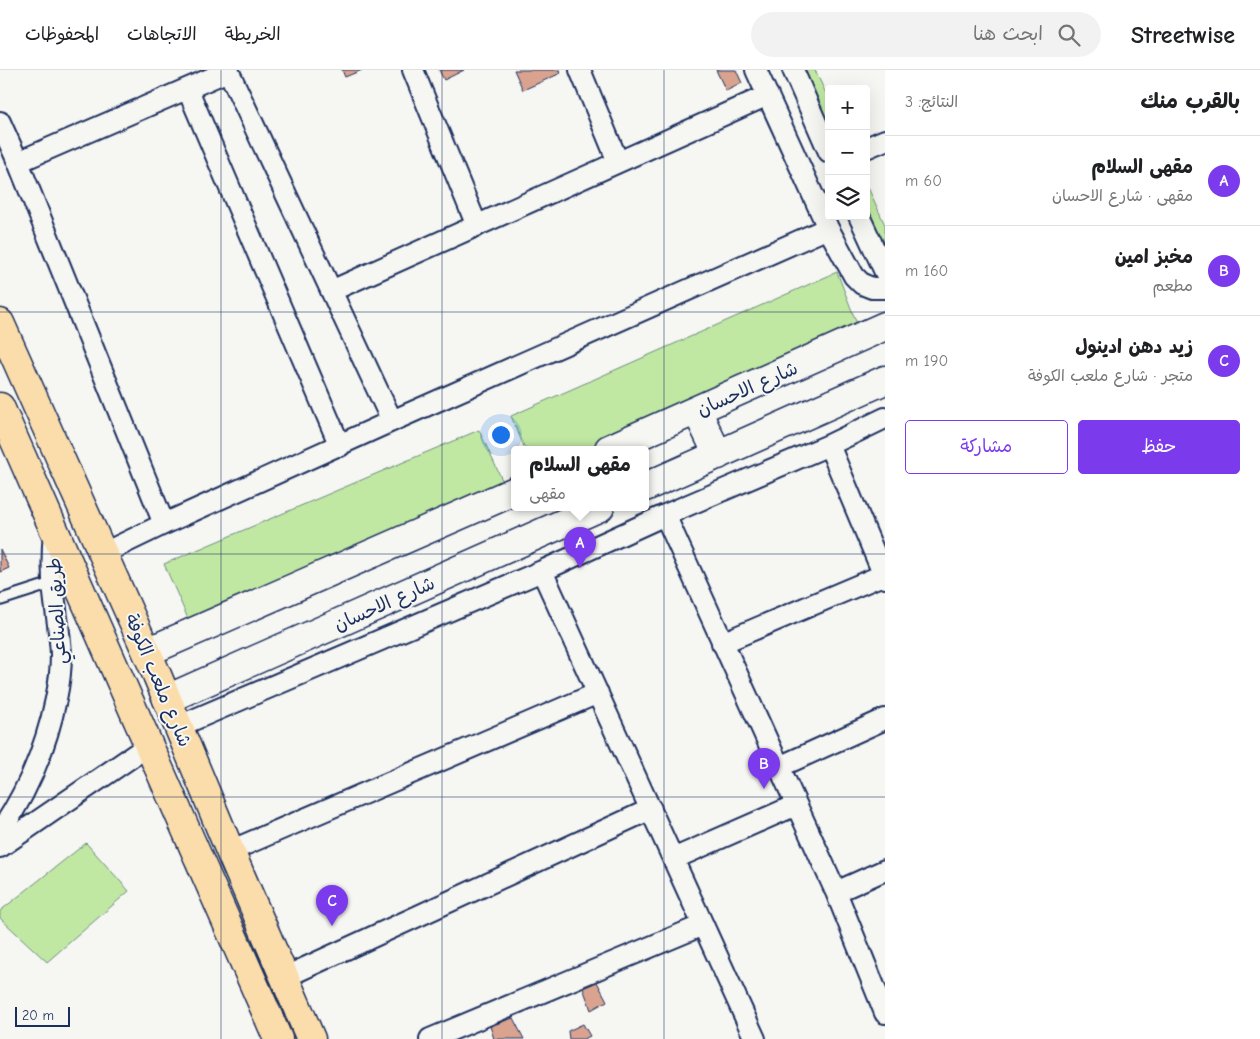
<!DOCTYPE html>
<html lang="ar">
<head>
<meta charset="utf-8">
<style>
	body { margin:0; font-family:"Comic Neue","Playpen Sans Arabic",sans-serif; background:#f2f2f2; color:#202124; direction:rtl }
	.controls { position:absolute; right:15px; top:15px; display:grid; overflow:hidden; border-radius:5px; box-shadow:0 5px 20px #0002 }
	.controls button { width:45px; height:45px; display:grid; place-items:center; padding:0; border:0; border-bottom:1px solid #e0e0e0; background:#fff; color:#202124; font:25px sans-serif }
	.scale { position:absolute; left:15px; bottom:12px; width:55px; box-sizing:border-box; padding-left:5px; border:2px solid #1b2f5e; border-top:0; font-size:14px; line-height:18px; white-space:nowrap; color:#1b2f5e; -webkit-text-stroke:4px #f6f6f2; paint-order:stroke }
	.you { position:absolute; left:500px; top:364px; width:18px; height:18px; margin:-12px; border:4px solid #fff; border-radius:50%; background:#1a73e8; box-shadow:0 0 0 8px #1a73e833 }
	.badge { display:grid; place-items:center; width:32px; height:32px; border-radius:50%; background:#7c3aed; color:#fff; font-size:16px; font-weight:700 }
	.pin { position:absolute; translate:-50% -41px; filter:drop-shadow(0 1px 2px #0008) }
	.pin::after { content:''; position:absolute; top:26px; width:18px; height:15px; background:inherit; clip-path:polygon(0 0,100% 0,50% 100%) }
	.popup { position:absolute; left:511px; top:376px; width:138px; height:65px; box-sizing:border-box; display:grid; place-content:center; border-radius:5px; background:#fff; filter:drop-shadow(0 1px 4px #0005); font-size:16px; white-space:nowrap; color:#757577 }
	.popup b { font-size:19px; color:#202124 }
	.popup::after { content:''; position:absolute; left:50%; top:100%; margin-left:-10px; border:10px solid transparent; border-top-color:#fff }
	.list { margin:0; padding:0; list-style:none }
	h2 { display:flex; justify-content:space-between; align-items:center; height:65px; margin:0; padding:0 20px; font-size:21px }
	h2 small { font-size:16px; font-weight:400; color:#757577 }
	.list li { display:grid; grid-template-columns:32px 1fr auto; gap:15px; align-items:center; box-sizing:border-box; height:90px; padding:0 20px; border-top:1px solid #e0e0e0 }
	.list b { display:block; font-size:19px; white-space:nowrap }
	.list p { margin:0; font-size:16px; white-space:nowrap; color:#757577 }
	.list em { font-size:16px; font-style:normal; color:#757577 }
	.actions { display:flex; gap:10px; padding:15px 20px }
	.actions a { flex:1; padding:11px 0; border:1px solid #7c3aed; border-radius:5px; text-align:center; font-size:18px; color:#7c3aed }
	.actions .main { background:#7c3aed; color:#fff }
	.icon { flex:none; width:28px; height:28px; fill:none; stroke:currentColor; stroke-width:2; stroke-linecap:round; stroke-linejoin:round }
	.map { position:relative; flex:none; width:885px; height:969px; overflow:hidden; direction:ltr }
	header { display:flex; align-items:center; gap:30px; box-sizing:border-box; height:70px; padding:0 25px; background:#fff; border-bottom:1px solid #e0e0e0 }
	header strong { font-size:24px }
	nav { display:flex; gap:28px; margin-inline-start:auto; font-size:18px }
	.search { width:350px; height:45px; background:#f2f2f2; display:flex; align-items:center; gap:12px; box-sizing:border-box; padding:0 18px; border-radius:28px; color:#757577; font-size:19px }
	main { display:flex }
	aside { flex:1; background:#fff }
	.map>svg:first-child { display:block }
</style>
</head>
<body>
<header>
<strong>Streetwise</strong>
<div class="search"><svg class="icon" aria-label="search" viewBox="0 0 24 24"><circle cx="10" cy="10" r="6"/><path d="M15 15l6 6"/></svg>ابحث هنا</div>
<nav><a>الخريطة</a><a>الاتجاهات</a><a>المحفوظات</a></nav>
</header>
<main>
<aside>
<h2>بالقرب منك<small>النتائج: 3</small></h2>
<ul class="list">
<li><span class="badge">A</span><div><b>مقهى السلام</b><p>مقهى · شارع الاحسان</p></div><em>60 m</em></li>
<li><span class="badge">B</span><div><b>مخبز امين</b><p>مطعم</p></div><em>160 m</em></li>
<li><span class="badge">C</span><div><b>زيد دهن ادينول</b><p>متجر · شارع ملعب الكوفة</p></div><em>190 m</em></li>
</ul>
<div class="actions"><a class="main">حفظ</a><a>مشاركة</a></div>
</aside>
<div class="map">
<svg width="885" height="969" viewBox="0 0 885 969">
	<rect width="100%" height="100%" fill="#f6f6f2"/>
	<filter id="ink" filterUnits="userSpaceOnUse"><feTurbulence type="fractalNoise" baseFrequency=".02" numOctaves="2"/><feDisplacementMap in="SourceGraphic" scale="10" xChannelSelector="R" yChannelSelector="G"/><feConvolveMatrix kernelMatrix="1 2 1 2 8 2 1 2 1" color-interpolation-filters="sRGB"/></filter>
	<g filter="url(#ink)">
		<!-- green -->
		<path fill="#c0e8a3" stroke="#6e8c80" d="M 784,0 L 815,0 L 829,30 L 829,99 Z
			M 866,113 L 885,155 L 885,194 L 866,146 Z
			M 837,202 L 862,267 L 609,379 L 525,379 L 511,346 Z
			M 479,360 L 509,425 L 196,567 L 164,494 Z
			M 86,773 L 129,821 L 47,892 L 0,848 L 0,841 Z"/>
		<!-- building -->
		<path fill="#d9a38f" stroke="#1b2f5e" d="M 342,0 L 362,0 L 345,7 Z
			M 439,0 L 464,0 L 444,10 Z
			M 514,0 L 560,0 L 561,3 L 523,20 Z
			M 716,0 L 736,0 L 742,13 L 726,21 Z
			M 0,479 L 9,498 L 0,502 Z
			M 597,912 L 607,931 L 591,940 L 583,918 Z
			M 513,948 L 524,969 L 494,969 L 490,956 Z
			M 583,954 L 590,966 L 584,969 L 569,969 L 568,961 Z"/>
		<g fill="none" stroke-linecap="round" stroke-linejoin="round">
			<defs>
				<path id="lane" d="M 0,530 L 53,513"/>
				<path id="street" d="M 228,0 L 392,351
					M 413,0 L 477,156
					M 580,0 L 618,92
					M 756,0 L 828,158 L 854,206 L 862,214 L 872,218 L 885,218
					M 793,0 L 829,82
					M 188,20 L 340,376
					M 0,52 L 18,92 L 164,454
					M 866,78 L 885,70
					M 18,92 L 228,1
					M 859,146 L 885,202
					M 331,221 L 768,25
					M 829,375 L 885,508
					M 665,445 L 836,822 L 885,943
					M 104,483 L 164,454 L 392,351 L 828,158
					M 542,501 L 755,969
					M 722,573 L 885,504
					M 179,656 L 542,501 L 665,445 L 829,375 L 885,348
					M 779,697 L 885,649
					M 0,762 C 28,721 46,678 56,629 C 59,615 61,599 61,584 C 60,564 56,543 54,523 C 52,503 52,483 54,462
					M 0,777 L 149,675
					M 230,781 L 598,623
					M 673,789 L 796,735
					M 836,822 L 885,800
					M 283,908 L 651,739
					M 430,969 L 703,855"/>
				<path id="secondary" d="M 697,341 L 718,385
					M 609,379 L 885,256
					M 645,417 L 885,310
					M 147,582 L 515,421
					M 167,629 L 600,437"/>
				<path id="primary" d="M 0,253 L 157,605 L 230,781 L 311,969
					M 0,337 L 278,969"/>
			</defs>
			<!-- lane casing -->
			<use href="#lane" stroke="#1b2f5e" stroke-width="14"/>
			<!-- street casing -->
			<use href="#street" stroke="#1b2f5e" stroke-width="24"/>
			<!-- secondary casing -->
			<use href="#secondary" stroke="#1b2f5e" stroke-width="31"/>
			<!-- primary casing -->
			<use href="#primary" stroke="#1b2f5e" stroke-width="31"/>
			<!-- lane -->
			<use href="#lane" stroke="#f6f6f2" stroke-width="10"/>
			<!-- street -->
			<use href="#street" stroke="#f6f6f2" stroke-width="20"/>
			<!-- secondary -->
			<use href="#secondary" stroke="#f6f6f2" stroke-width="28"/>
			<!-- primary -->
			<use href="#primary" stroke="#faddab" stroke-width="28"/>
		</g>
	</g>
	<!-- grid -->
	<path fill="none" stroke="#1b2f5e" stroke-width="1" stroke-opacity="0.55" d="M 221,0 L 221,969M 442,0 L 442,969M 664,0 L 664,969M 0,242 L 885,242M 0,484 L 885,484M 0,727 L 885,727"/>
	<g text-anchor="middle" stroke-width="4" stroke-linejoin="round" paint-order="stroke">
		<!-- street labels -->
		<g font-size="19" fill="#1b2f5e" stroke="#f6f6f2">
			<text transform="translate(747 318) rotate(-24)" y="7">شارع الاحسان</text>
			<text transform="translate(384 533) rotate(-24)" y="7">شارع الاحسان</text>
			<text transform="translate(56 541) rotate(-93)" y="7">طريق الصناعي</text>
			<text transform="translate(159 610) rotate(67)" y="7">شارع ملعب الكوفة</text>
		</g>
	</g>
</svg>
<div class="controls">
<button>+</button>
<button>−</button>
<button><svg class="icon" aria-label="layers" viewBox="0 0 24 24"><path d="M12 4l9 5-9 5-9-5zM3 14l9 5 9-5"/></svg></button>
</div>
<div class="scale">20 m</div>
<div class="you"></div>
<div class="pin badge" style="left:580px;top:498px">A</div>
<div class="popup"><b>مقهى السلام</b>مقهى</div>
<div class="pin badge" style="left:764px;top:719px">B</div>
<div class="pin badge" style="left:332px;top:856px">C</div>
</div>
</main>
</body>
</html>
